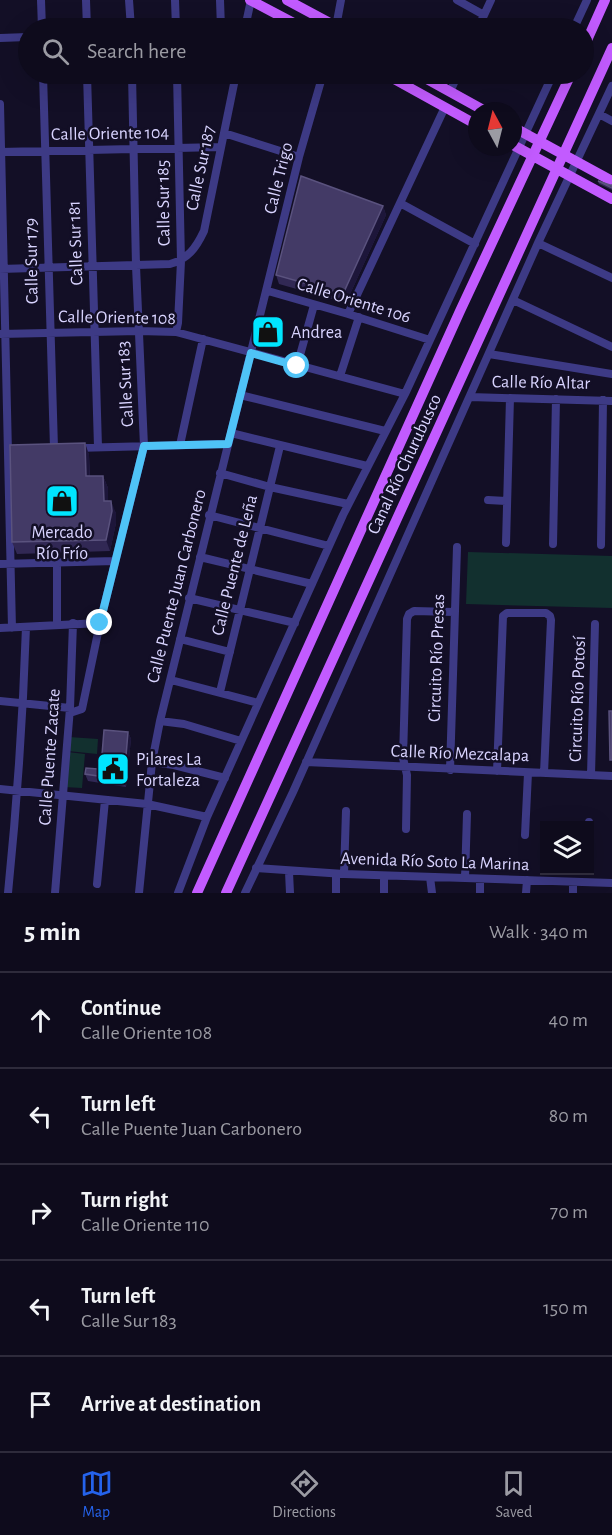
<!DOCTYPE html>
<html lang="en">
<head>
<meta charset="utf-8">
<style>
	body { margin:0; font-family:"Alegreya Sans",sans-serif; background:#171425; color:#f1f3f6 }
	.controls { position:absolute; right:18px; bottom:18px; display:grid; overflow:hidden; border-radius:0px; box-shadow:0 6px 24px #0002 }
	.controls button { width:54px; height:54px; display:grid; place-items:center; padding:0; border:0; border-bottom:2px solid #2e2b3b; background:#0e0b1c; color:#f1f3f6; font:30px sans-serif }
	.compass { position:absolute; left:468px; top:102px; width:54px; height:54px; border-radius:50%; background:#0e0b1c; box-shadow:0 6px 24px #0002; rotate:353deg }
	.stop { position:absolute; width:18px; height:18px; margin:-14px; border:4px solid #4fc3f7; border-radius:50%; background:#fff }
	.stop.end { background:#4fc3f7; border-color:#fff; box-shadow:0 2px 6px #0008 }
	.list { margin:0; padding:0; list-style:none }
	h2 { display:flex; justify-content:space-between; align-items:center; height:78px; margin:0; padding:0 24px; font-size:26px }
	h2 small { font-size:20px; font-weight:400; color:#9b9ba3 }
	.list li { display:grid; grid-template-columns:39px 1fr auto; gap:18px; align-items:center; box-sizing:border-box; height:96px; padding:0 24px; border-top:2px solid #2e2b3b }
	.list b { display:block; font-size:22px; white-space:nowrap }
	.list p { margin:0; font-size:20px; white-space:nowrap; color:#9b9ba3 }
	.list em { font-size:20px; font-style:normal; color:#9b9ba3 }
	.icon { flex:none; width:33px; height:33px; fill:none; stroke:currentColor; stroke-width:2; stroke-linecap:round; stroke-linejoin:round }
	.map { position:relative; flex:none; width:612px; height:893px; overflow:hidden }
	.search { position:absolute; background:#0e0b1c; box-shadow:0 6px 24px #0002; left:18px; right:18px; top:18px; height:66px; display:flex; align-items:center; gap:15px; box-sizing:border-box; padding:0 21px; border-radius:33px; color:#9b9ba3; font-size:22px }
	.sheet { height:558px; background:#0e0b1c }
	nav { display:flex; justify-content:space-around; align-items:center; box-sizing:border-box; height:84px; border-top:2px solid #2e2b3b; background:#0e0b1c; font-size:16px; color:#9b9ba3 }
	nav a { display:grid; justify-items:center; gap:3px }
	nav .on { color:#2563eb }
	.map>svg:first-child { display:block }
</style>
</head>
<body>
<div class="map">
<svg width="612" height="893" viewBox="0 0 612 893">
	<rect width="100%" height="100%" fill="#130f26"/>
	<!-- green -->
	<path fill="#12302f" d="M 468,552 L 612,556 L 612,608 L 466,604 Z
		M 69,737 L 98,739 L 97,754 L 68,751 Z
		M 67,752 L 85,754 L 82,788 L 64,787 Z"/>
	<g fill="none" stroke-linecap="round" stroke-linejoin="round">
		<!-- minor -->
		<path stroke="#3d3a85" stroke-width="8" d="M 41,0 L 42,28
			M 86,0 L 87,28
			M 129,0 L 131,28
			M 175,0 L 176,28
			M 220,0 L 221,28
			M 457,0 L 484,15
			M 336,27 L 341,0
			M 245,28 L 251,0
			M 478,28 L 491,0
			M 574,28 L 587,0
			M 0,38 L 28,37
			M 43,74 L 54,448
			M 87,74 L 98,447
			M 223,74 L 223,79
			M 450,92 L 458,74
			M 0,104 L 12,628
			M 599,114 L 612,121
			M 224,133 L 299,157
			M 0,152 L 221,147
			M 400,203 L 475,244
			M 538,243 L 612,278
			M 0,269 L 170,264 C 188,259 196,248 204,231 L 236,74
			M 268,291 L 348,314 L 430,340
			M 513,300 L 612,347
			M 348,314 L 445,107
			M 176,332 L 178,323 L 181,261 L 177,74
			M 0,334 L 139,331 L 176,332 L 405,394
			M 489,354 L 612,374
			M 297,366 L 314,305
			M 340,376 L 359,317
			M 240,395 L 385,431
			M 470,397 L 612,401
			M 231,433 L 367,466
			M 180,445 L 203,339
			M 75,448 L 228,444
			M 220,473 L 270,487 L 348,504
			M 488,500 L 506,501
			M 209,515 L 329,546
			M 506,543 L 510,398
			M 553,544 L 556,399
			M 601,545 L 603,400
			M 200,557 L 312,584
			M 0,564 L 115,561
			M 189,598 L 295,623
			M 57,624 L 57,563
			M 0,628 L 100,623
			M 180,639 L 230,652
			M 171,680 L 258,703
			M 220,692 L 280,446
			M 0,701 L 70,708
			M 70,713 L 82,709 L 100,623 L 144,446 L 136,266 L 132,74
			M 160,721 L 184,724 L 241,741
			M 152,762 L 174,765 L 225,778
			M 306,762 L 612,776
			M 450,770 L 457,547
			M 497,771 L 503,616 L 507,613 L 546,613 L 550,616 L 551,620 L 544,773
			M 591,775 L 595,624
			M 0,789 L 147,804 L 207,817
			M 589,826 L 589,822
			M 406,829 L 407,775 L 403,758 L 407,619 L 409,614 L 414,611 L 454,612
			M 525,835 L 528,773
			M 256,868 L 344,874 L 612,883
			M 289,872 L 290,893
			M 344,874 L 346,811
			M 384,876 L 384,893
			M 430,877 L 432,893
			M 465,878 L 467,814
			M 480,879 L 480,893
			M 573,882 L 573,893
			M 97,884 L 105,800
			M 8,893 C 17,804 23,716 26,627
			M 55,893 L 70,708 L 73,623
			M 139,893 L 152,762 L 160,721 L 299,157 L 323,74
			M 178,893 L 207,817 L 343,515 L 405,394 L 553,74
			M 245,893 L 293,792 L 538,243 L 612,86
			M 336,893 L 336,874
			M 526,893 L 527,880"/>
		<!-- major -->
		<path stroke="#c25bff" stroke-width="10" d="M 250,0 L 303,28
			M 287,0 L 339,28
			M 584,47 L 605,0
			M 385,74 L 477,125
			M 418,74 L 485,111
			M 513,127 L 612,181
			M 513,145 L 612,199
			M 197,893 L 460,311 L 571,74
			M 226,893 L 612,48"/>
	</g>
	<!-- wall -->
	<path fill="#312854" d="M 598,181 L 610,185 L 612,185 L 612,190 L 599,184 Z
		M 383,206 L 386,215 L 346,303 L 279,284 L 276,275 Z
		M 85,443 L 89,455 L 90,476 L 103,476 L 108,488 L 108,501 L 116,513 L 116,523 L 110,551 L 17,554 L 12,542 Z
		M 128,732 L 131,739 L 126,787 L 88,781 L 85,774 L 98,769 Z"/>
	<!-- shaded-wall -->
	<path fill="#1d163a" d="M 383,206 L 386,215 L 346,303 L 343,294 Z
		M 85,443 L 89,455 L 90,488 L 86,476 Z
		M 103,476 L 108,488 L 108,513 L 104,501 Z
		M 111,501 L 116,513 L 116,523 L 110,551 L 106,540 Z
		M 128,732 L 131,739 L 126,787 L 124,780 Z"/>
	<!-- building -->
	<path fill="#433a66" stroke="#5a527e" stroke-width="1.5" d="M 301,176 L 383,206 L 343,294 L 276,275 Z
		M 598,181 L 610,185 L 612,185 L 612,188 Z
		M 85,443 L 86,476 L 103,476 L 104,501 L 111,501 L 112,511 L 106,540 L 12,542 L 10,445 Z
		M 609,711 L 612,711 L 612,760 L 610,760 Z
		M 104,730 L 128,732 L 124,780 L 85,774 L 86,768 L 98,769 L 99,767 L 101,767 Z"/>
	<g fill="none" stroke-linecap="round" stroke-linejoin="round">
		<!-- route -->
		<path stroke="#4fc3f7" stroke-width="8" d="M 100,623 L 144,446 L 228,444 L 251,353 L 297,366"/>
	</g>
	<!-- icons -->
	<defs>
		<symbol id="shop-square" viewBox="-11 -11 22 22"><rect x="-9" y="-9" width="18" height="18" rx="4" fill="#00e5ff" stroke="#130f26"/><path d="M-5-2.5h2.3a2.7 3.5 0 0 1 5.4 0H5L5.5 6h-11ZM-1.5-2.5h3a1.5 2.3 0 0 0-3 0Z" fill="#111"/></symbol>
		<symbol id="civic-square" viewBox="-11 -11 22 22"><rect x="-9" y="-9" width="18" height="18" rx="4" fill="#00e5ff" stroke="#130f26"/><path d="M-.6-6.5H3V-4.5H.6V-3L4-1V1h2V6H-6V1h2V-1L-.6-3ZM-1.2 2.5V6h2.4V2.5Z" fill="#111"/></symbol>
	</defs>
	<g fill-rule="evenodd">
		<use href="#shop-square" x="249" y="313" width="38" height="38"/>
		<use href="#shop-square" x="43" y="482" width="38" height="38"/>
		<use href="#civic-square" x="94" y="750" width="38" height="38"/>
	</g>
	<g text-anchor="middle" stroke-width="5" stroke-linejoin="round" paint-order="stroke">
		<!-- street labels -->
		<g font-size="18" fill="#d9d4ff" stroke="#130f26">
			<text transform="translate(110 133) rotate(-1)" y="6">Calle Oriente 104</text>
			<text transform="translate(200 168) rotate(-78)" y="6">Calle Sur 187</text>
			<text transform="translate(278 178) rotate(-76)" y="6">Calle Trigo</text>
			<text transform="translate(163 203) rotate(-91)" y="6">Calle Sur 185</text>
			<text transform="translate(75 243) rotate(-92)" y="6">Calle Sur 181</text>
			<text transform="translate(31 261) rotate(-91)" y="6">Calle Sur 179</text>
			<text transform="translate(354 300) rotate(17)" y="6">Calle Oriente 106</text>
			<text transform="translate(117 317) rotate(1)" y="6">Calle Oriente 108</text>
			<text transform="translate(541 382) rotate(1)" y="6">Calle Río Altar</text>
			<text transform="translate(125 384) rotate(-93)" y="6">Calle Sur 183</text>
			<text transform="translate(404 464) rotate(-65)" y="6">Canal Río Churubusco</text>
			<text transform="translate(234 565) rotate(-76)" y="6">Calle Puente de Leña</text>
			<text transform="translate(176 586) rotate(-76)" y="6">Calle Puente Juan Carbonero</text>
			<text transform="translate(436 658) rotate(-88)" y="6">Circuito Río Presas</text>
			<text transform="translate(577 699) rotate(-88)" y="6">Circuito Río Potosí</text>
			<text transform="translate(460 753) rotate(2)" y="6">Calle Río Mezcalapa</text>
			<text transform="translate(49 757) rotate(-86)" y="6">Calle Puente Zacate</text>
			<text transform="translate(435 861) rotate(2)" y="6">Avenida Río Soto La Marina</text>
		</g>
		<!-- poi labels -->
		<g font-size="18" fill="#d9d4ff" stroke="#130f26" text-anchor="start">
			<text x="291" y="338">Andrea</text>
			<text x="62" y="538" text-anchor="middle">Mercado<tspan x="62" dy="21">Río Frío</tspan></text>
			<text x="136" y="765">Pilares La<tspan x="136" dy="21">Fortaleza</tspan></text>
		</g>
	</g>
</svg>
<div class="controls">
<button><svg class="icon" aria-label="layers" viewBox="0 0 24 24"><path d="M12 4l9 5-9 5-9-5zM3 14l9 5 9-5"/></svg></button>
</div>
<svg class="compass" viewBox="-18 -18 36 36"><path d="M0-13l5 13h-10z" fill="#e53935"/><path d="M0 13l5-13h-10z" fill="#9b9ba3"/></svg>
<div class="stop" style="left:297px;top:366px"></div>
<div class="stop end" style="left:100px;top:623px"></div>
<div class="search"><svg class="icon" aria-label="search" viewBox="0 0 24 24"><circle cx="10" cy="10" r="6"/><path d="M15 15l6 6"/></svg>Search here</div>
</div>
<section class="sheet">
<h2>5 min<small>Walk · 340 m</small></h2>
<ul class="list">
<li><svg class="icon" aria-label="ahead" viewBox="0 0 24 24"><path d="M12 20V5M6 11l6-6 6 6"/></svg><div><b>Continue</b><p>Calle Oriente 108</p></div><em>40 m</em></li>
<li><svg class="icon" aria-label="left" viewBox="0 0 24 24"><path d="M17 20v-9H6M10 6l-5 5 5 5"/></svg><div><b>Turn left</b><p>Calle Puente Juan Carbonero</p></div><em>80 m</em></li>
<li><svg class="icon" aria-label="right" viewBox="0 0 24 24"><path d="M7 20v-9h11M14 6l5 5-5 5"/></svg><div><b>Turn right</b><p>Calle Oriente 110</p></div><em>70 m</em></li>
<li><svg class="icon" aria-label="left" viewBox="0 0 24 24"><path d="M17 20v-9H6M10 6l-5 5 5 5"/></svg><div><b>Turn left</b><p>Calle Sur 183</p></div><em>150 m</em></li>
<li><svg class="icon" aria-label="arrive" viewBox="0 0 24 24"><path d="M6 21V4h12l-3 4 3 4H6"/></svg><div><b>Arrive at destination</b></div></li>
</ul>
</section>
<nav>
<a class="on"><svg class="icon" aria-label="map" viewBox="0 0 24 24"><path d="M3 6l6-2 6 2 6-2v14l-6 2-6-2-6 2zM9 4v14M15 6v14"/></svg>Map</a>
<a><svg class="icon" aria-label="directions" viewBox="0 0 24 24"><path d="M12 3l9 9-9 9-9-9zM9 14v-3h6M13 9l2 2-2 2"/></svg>Directions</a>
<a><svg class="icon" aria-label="saved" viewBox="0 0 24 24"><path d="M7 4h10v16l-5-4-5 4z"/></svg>Saved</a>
</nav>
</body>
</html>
